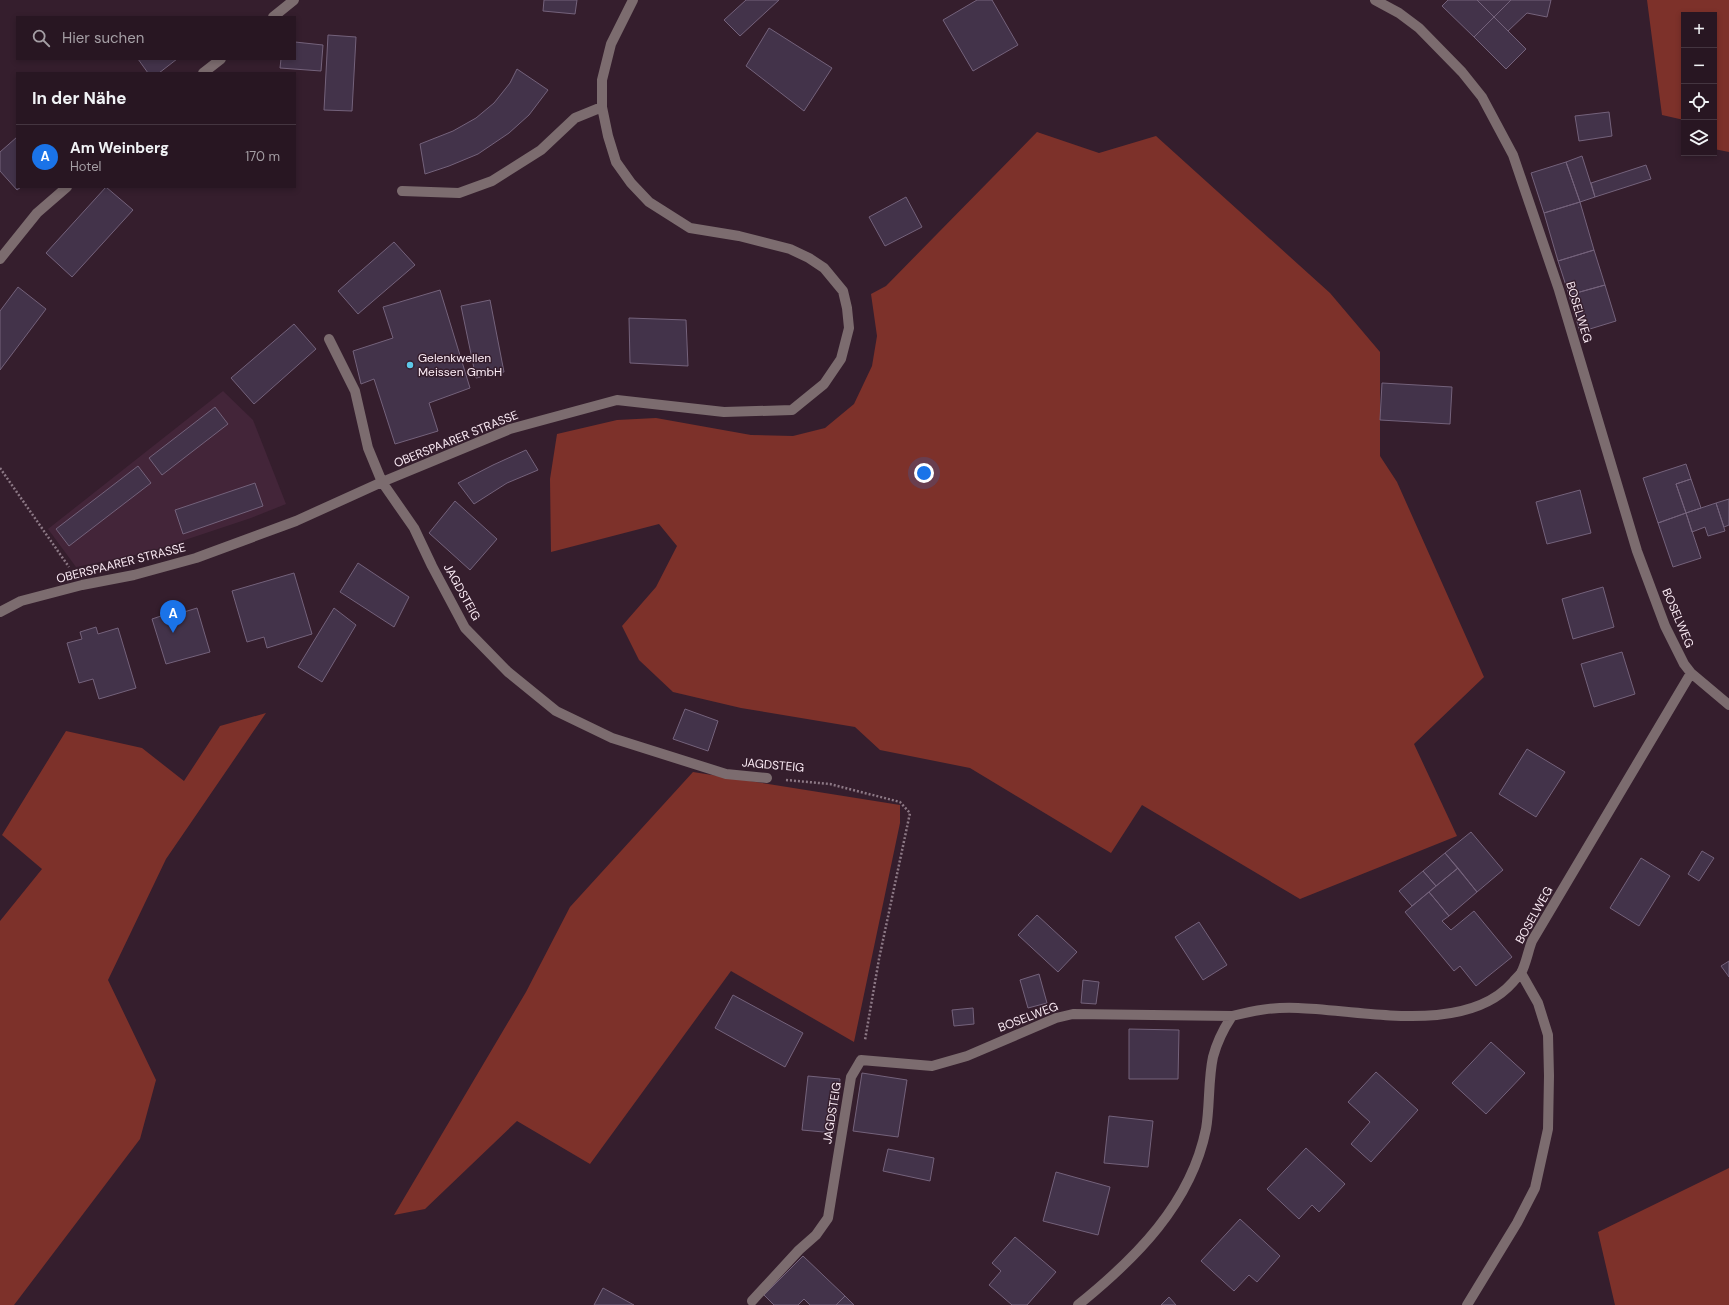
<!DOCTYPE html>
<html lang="de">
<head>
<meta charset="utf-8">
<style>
	body { margin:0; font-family:"DM Sans",sans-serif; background:#301f2a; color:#f1f3f6 }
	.controls { position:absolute; right:12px; top:12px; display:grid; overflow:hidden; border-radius:0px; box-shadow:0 2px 6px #0003 }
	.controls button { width:36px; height:36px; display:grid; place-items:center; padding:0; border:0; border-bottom:1px solid #443540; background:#281622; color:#f1f3f6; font:20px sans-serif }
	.you { position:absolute; left:924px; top:473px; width:14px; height:14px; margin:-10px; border:3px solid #fff; border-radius:50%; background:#1a73e8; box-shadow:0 0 0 6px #1a73e833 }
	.badge { display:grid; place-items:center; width:26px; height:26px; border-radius:50%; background:#1a73e8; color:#fff; font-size:13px; font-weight:700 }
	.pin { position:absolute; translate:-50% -33px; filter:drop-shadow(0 1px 2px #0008) }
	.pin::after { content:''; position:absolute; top:21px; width:14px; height:12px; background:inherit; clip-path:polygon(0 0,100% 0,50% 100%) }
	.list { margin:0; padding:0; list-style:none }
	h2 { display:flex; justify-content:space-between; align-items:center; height:52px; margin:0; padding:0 16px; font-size:17px }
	h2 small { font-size:13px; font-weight:400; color:#a59fa5 }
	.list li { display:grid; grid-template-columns:26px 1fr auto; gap:12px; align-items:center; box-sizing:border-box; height:64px; padding:0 16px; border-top:1px solid #443540 }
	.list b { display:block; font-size:15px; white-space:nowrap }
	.list p { margin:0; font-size:13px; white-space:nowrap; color:#a59fa5 }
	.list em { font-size:13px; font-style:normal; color:#a59fa5 }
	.icon { flex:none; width:22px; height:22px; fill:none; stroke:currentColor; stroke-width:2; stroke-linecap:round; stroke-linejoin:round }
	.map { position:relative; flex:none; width:1729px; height:1305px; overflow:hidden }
	.search { position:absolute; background:#281622; box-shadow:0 2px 6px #0003; left:16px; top:16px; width:280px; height:44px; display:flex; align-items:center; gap:10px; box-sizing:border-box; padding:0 14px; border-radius:0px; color:#a59fa5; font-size:15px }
	.panel { position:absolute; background:#281622; box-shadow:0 2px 6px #0003; left:16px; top:72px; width:280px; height:116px; border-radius:0px }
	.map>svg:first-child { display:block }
</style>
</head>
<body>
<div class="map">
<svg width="1729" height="1305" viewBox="0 0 1729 1305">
	<rect width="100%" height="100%" fill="#351e2d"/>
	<!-- built -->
	<path fill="#432539" d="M 223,391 L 253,420 L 286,504 L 251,518 L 149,552 L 76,567 L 48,529 Z"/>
	<!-- green -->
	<path fill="#7d312a" d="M 1647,0 L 1729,0 L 1729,152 L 1714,149 L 1714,15 L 1684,15 L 1684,120 L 1662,115 Z
		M 1037,132 L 1099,153 L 1156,136 L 1330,293 L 1380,352 L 1380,456 L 1397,482 L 1484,677 L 1414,744 L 1457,836 L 1300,899 L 1142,805 L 1111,853 L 970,768 L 880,750 L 855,727 L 741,708 L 673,692 L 639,660 L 622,626 L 656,587 L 677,546 L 659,524 L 551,552 L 550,479 L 557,434 L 617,420 L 656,418 L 751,435 L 793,436 L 825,428 L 854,404 L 872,366 L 877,336 L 871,294 L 886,286 Z
		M 266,713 L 166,859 L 108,980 L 156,1080 L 140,1139 L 14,1305 L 0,1305 L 0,921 L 42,869 L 2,835 L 66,731 L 142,748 L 184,781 L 220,726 Z
		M 693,772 L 900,805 L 900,823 L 854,1042 L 731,971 L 590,1164 L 517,1121 L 425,1209 L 394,1215 L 526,992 L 570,907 Z
		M 1729,1168 L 1729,1305 L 1615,1305 L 1598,1232 Z"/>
	<!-- building -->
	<path fill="#43334a" stroke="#74627b" d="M 544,0 L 577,0 L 575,14 L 543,11 Z
		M 746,0 L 779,0 L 740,36 L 724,20 Z
		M 977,0 L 992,0 L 1018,45 L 973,71 L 943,20 Z
		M 1448,0 L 1477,0 L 1494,17 L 1474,37 L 1442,6 Z
		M 1477,0 L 1511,0 L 1494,17 Z
		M 1511,0 L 1551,0 L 1547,17 L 1527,13 L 1508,31 L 1494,17 Z
		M 1494,17 L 1526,49 L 1506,69 L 1474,37 Z
		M 769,28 L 832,68 L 804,111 L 746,66 Z
		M 328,35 L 356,37 L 352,111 L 324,110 Z
		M 295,42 L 323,45 L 321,71 L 280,68 L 281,59 L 295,59 Z
		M 138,59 L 177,59 L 159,73 L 148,73 Z
		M 517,69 L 548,90 L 529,115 L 509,133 L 478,154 L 449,166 L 425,174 L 420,144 L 453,131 L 476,118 L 494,103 L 510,83 Z
		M 1609,112 L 1612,136 L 1579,141 L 1575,116 Z
		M 17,137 L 17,187 L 21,187 L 17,190 L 0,171 L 0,152 Z
		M 1582,156 L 1595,197 L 1580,202 L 1566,162 Z
		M 1566,162 L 1580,202 L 1544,213 L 1531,173 Z
		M 1646,165 L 1651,179 L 1595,197 L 1591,183 Z
		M 106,187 L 133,210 L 72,277 L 46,253 Z
		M 906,197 L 922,227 L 885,246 L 869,217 Z
		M 1580,202 L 1594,250 L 1558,261 L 1544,213 Z
		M 394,242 L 415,265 L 358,314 L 338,291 Z
		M 1594,250 L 1605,285 L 1569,295 L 1558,261 Z
		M 1605,285 L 1616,321 L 1580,332 L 1569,295 Z
		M 18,287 L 46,309 L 0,370 L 0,311 Z
		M 440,290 L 470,388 L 429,403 L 438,431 L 395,444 L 374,379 L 361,384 L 353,351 L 393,338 L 383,307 Z
		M 490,300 L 504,372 L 476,378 L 461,306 Z
		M 629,318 L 686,320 L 688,366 L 630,363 Z
		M 294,324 L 316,349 L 254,404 L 231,378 Z
		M 1382,383 L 1452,387 L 1450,424 L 1380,420 Z
		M 215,407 L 228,424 L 162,475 L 149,458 Z
		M 526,450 L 538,470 L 507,483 L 474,504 L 458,483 L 493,465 Z
		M 1686,464 L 1691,479 L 1676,484 L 1686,513 L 1658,523 L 1643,478 Z
		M 138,466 L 151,483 L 69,546 L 56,529 Z
		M 1691,479 L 1701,508 L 1686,513 L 1676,484 Z
		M 255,483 L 263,506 L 183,534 L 175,510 Z
		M 1580,490 L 1591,533 L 1547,544 L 1536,502 Z
		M 1729,499 L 1729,525 L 1724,527 L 1716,503 Z
		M 455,501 L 497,539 L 470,570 L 429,533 Z
		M 1716,503 L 1725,531 L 1708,536 L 1705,527 L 1692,532 L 1686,513 Z
		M 1686,513 L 1701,558 L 1673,567 L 1658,523 Z
		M 358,563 L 409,597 L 394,627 L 340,592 Z
		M 294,573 L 312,634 L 267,648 L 264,637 L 247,642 L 232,591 Z
		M 1603,587 L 1614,627 L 1573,639 L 1562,599 Z
		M 197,608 L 210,652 L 166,664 L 152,619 L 170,613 L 171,616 Z
		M 334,608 L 356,625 L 322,682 L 298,667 Z
		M 96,627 L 98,634 L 118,628 L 136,688 L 99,699 L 93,679 L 79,683 L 67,643 L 82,639 L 80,632 Z
		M 1622,652 L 1635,694 L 1594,707 L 1581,664 Z
		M 685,709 L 718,721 L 708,751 L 673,739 Z
		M 1527,749 L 1565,772 L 1536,817 L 1499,794 Z
		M 1471,832 L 1503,870 L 1477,892 L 1445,853 Z
		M 1702,851 L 1714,858 L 1699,881 L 1688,874 Z
		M 1445,853 L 1458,868 L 1436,886 L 1423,871 Z
		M 1641,858 L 1670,876 L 1639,926 L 1610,908 Z
		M 1458,868 L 1477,892 L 1449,916 L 1429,892 Z
		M 1423,871 L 1436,886 L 1412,906 L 1399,891 Z
		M 1429,892 L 1449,916 L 1442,921 L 1451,930 L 1474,911 L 1512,957 L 1476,986 L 1460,966 L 1454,971 L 1405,912 Z
		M 1037,915 L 1077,952 L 1058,972 L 1018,935 Z
		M 1199,922 L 1227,965 L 1203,980 L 1175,937 Z
		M 1729,961 L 1729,977 L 1721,966 Z
		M 1039,974 L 1047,1003 L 1028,1008 L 1020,980 Z
		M 1083,980 L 1099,982 L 1096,1004 L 1081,1003 Z
		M 733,995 L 803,1033 L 785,1067 L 715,1028 Z
		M 973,1008 L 974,1024 L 954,1026 L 952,1010 Z
		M 1129,1029 L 1179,1030 L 1178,1079 L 1129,1079 Z
		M 1491,1042 L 1525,1073 L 1486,1114 L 1452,1083 Z
		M 1376,1072 L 1418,1110 L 1371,1162 L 1351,1144 L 1370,1122 L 1348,1102 Z
		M 862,1073 L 907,1080 L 898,1137 L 853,1131 Z
		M 808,1076 L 840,1079 L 834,1133 L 802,1130 Z
		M 1109,1116 L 1153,1121 L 1148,1167 L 1104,1163 Z
		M 1306,1148 L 1345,1184 L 1319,1212 L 1312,1205 L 1299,1219 L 1267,1189 Z
		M 888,1149 L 934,1158 L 930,1181 L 883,1171 Z
		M 1056,1172 L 1110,1187 L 1098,1235 L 1043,1221 Z
		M 1240,1219 L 1280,1256 L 1257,1282 L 1249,1275 L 1234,1291 L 1201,1261 Z
		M 1015,1237 L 1056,1272 L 1027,1305 L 1012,1305 L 989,1285 L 1001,1271 L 992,1263 Z
		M 803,1256 L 845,1296 L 836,1305 L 810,1305 L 804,1299 L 798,1305 L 774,1305 L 764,1295 Z
		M 603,1288 L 634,1305 L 594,1305 Z
		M 845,1296 L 854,1305 L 836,1305 Z
		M 1169,1297 L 1176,1305 L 1161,1305 Z"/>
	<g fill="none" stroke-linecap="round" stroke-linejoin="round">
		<!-- path -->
		<path stroke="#8c7885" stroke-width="2.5" stroke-dasharray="2 2" stroke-linecap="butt" d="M 0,468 L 69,567
			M 786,780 L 830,784 L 900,802 L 910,813 L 879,959 L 865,1040"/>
		<!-- minor -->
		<path stroke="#7c6c6f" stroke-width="10" d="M 1375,0 L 1399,13 L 1419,28 L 1462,72 L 1482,97 L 1513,155 L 1559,290 L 1637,551 L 1665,626 L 1684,664 L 1691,673 L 1729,705
			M 273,17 L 294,0
			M 203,73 L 221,59
			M 402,191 L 459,193 L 492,181 L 541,150 L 575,118 L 602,107
			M 0,259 L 37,213 L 67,187
			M 329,339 L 355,391 L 368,448 L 382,482 L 414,528 L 432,566 L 465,628 L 508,672 L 556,711 L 612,738 L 726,774 L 767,778
			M 0,612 L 21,601 L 82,585 L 134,575 L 196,558 L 296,521 L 382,482 L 510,429 L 543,420 L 617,400 L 724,412 L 792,410 L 824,384 L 841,359 L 849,328 L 847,308 L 843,291 L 824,268 L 809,258 L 790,249 L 739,236 L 690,228 L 649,202 L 631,183 L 616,162 L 608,136 L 602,107 L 602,80 L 611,44 L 633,0
			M 752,1301 L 799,1250 L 816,1235 L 828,1218 L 851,1077 L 861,1060 L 932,1066 L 967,1056 L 1056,1018 L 1073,1014 L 1232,1016
			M 1078,1305 C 1135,1259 1191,1204 1206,1129 C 1210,1106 1208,1080 1213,1057 C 1217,1042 1224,1028 1232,1016 C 1256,1010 1273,1007 1298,1008 C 1362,1010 1466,1036 1513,982 C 1515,979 1519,976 1521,973 C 1526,964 1528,951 1532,941 L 1691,673
			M 1467,1305 L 1517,1223 L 1535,1188 L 1548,1129 L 1549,1076 L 1548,1035 L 1538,1003 L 1521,973"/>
	</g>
	<!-- markers -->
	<circle fill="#5dc7e8" stroke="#351e2d" stroke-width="1.5" cx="410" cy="365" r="4"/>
	<g text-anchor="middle" stroke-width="3" stroke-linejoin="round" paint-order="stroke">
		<!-- street labels -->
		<g font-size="12" fill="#fbebf5" stroke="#351e2d">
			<text transform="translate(1579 312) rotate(73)" y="4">BOSELWEG</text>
			<text transform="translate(456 439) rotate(-22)" y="4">OBERSPAARER STRASSE</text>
			<text transform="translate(121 563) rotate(-14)" y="4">OBERSPAARER STRASSE</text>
			<text transform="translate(462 592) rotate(61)" y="4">JAGDSTEIG</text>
			<text transform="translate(1678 618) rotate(67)" y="4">BOSELWEG</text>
			<text transform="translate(773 765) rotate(5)" y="4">JAGDSTEIG</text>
			<text transform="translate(1534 915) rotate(-61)" y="4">BOSELWEG</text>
			<text transform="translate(1028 1017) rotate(-21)" y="4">BOSELWEG</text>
			<text transform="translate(832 1113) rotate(-81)" y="4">JAGDSTEIG</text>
		</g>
		<!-- poi labels -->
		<g font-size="12" fill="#fbebf5" stroke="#351e2d" text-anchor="start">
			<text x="418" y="362">Gelenkwellen<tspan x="418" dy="14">Meissen GmbH</tspan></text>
		</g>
	</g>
</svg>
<div class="controls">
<button>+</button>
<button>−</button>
<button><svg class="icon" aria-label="locate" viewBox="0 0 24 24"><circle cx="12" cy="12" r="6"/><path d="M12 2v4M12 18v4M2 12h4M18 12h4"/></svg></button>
<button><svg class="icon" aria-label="layers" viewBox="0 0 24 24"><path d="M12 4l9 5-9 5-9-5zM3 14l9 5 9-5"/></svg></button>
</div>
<div class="you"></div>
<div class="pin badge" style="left:173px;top:633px">A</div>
<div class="search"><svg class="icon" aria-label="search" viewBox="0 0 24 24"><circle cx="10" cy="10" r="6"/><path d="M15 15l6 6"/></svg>Hier suchen</div>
<section class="panel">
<h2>In der Nähe<small></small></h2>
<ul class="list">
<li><span class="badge">A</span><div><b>Am Weinberg</b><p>Hotel</p></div><em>170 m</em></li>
</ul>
</section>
</div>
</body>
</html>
